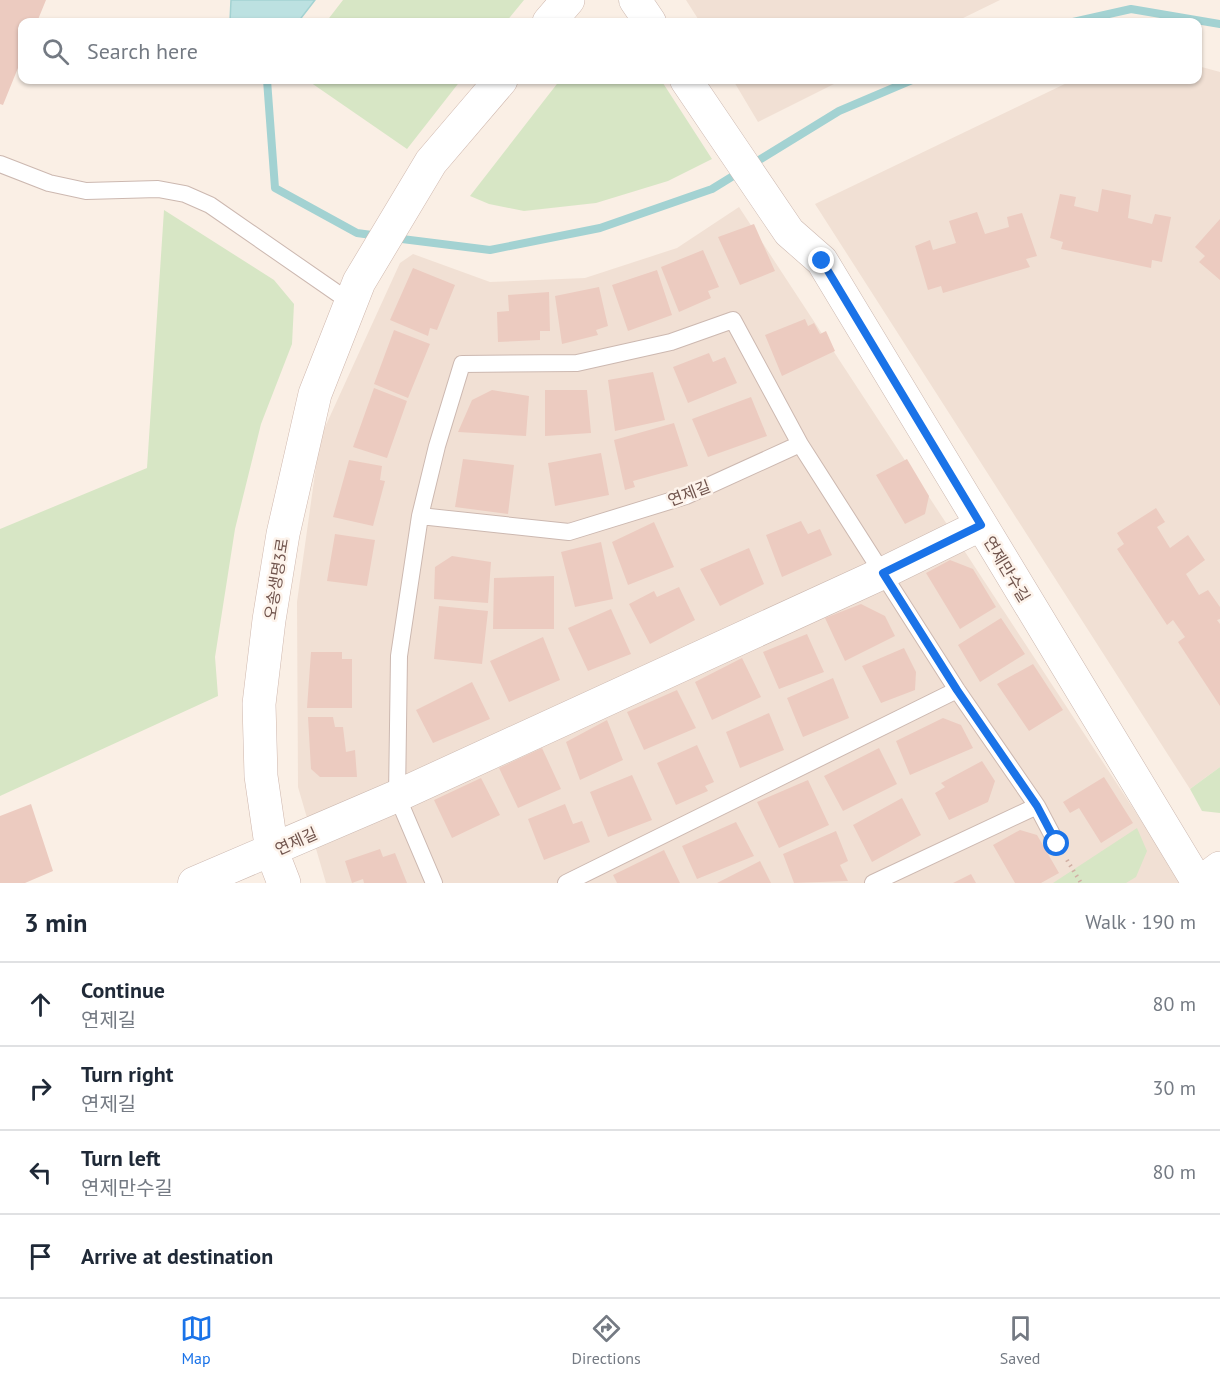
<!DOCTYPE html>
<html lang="en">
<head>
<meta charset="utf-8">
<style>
	body { margin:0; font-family:"PT Sans","Noto Sans KR",sans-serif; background:#f6f6f7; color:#1f2937 }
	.stop { position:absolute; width:18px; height:18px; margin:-14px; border:4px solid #1a73e8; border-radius:50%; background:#fff }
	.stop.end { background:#1a73e8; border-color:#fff; box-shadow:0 2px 6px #0008 }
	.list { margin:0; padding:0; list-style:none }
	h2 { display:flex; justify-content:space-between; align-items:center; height:78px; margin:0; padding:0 24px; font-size:26px }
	h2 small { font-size:20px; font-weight:400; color:#747a83 }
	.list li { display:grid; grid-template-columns:39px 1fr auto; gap:18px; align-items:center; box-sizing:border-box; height:84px; padding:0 24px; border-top:2px solid #e0e1e3 }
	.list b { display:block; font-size:22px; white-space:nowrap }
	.list p { margin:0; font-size:20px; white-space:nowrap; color:#747a83 }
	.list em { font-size:20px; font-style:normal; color:#747a83 }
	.icon { flex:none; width:33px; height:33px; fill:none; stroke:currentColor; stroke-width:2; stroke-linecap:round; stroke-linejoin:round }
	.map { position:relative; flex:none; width:1220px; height:883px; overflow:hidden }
	.search { position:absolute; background:#fff; box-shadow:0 2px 4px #0004; left:18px; right:18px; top:18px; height:66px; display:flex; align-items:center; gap:15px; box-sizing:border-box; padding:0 21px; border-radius:12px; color:#747a83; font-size:22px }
	.sheet { height:414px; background:#fff }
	nav { display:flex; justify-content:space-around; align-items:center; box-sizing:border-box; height:84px; border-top:2px solid #e0e1e3; background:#fff; font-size:16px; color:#747a83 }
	nav a { display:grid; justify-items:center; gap:3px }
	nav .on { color:#1a73e8 }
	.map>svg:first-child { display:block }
</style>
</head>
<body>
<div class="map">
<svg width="1220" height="883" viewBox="0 0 1220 883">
	<rect width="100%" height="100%" fill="#faefe5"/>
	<!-- residential -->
	<path fill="#f1e0d4" d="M 686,0 L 1000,0 L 955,22 L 700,22 Z
		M 1198,66 L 1220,72 L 1220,767 L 1190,789 L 815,204 L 1073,80 L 1198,80 Z
		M 733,80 L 842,80 L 758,122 Z
		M 739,207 L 1165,857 L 1220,883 L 326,883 L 298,787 L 297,602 L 320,438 L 400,263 L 413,254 L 490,282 L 585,278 L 677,248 Z"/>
	<!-- green -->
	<path fill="#d7e6c5" d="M 343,0 L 524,0 L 506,22 L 326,22 Z
		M 307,80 L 461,80 L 407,149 Z
		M 560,80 L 661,80 L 712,159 L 668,181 L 596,203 L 524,211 L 489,204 L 470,196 Z
		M 164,210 L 274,280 L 294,304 L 292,344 L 261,424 L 235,529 L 215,657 L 218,696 L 0,796 L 0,529 L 147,468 Z
		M 1220,767 L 1220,813 L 1202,811 L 1190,789 Z
		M 1137,828 L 1147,851 L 1136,877 L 1126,883 L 1053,883 Z"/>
	<!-- water -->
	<path fill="#bce1e1" stroke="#a3d2d2" stroke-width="1.5" d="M 231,0 L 315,0 L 298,22 L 230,22 Z"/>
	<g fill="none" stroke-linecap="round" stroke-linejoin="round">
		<!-- stream -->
		<path stroke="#a3d2d2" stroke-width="8" d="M 1073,22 L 1131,9 L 1220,24
			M 267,80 L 275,188 L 357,233 L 379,236
			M 394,238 L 490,250 L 600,228 L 712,189 L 839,111 L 912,80"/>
	</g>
	<!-- building -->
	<path fill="#eccbc0" d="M 0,0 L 46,0 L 37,22 L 22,22 L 22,58 L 3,105 L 0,104 Z
		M 1102,189 L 1131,195 L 1128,218 L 1152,224 L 1155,214 L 1171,217 L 1162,262 L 1152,260 L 1151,268 L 1061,249 L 1063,242 L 1050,238 L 1060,194 L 1076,197 L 1074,206 L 1098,212 Z
		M 977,212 L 985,234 L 1009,227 L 1007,217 L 1022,213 L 1037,256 L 1026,259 L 1030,267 L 943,293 L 941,286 L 928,290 L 915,246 L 930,240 L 933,250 L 956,243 L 949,221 Z
		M 1220,219 L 1220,280 L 1199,262 L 1205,256 L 1195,247 Z
		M 754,224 L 775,271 L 740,285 L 718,237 Z
		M 703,250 L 719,287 L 708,291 L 711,298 L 679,312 L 661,267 Z
		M 413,268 L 455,285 L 437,330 L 430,328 L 428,336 L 390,320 Z
		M 657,270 L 672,315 L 628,331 L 612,285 Z
		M 599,287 L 608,326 L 596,330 L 598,335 L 562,344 L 555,296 Z
		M 549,292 L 550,331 L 540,331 L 540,340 L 498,342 L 497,312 L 509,311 L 508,295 Z
		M 805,319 L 808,326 L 814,323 L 820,334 L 826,331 L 835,351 L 782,376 L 765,335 Z
		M 394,330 L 430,344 L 408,398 L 374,384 Z
		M 709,353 L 713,362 L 725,357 L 737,383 L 688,403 L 673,367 Z
		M 653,372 L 665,420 L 615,431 L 608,380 Z
		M 374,388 L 407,401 L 387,458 L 353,447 Z
		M 492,390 L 529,396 L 526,436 L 458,432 L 472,400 Z
		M 545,390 L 587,390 L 591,433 L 545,436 Z
		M 751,397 L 767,436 L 708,457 L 692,419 Z
		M 674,423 L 688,466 L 633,481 L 635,487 L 625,490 L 614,440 Z
		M 601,453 L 609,495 L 555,506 L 548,463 Z
		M 463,459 L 514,465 L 508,514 L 455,507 Z
		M 907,459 L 929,496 L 925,514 L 905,524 L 876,475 Z
		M 349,460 L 382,466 L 380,480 L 385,481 L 373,526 L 333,517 Z
		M 1156,508 L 1165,522 L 1157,527 L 1170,548 L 1188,535 L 1205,560 L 1186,574 L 1199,595 L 1208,590 L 1220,607 L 1220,619 L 1217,620 L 1220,624 L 1220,706 L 1178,642 L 1185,637 L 1173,620 L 1167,625 L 1117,549 L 1124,544 L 1117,533 Z
		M 801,521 L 808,534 L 820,529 L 832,555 L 782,577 L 766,535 Z
		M 654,522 L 674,567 L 628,585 L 612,542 Z
		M 335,534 L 375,540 L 367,586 L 327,581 Z
		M 601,542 L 613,599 L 575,607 L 561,552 Z
		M 749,548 L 764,584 L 720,606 L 700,569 Z
		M 452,556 L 491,562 L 488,603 L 434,599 L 435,567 Z
		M 950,560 L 973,569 L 996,607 L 960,629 L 926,573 Z
		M 554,576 L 554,629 L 493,629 L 494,578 Z
		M 679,587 L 695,620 L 650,644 L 629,604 L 654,591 L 657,597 Z
		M 861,604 L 885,616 L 895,636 L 845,661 L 825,618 Z
		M 439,606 L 488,611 L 482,664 L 434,659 Z
		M 611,609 L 631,654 L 588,671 L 568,628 Z
		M 1001,618 L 1025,654 L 980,682 L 958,645 Z
		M 807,634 L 824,672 L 779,689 L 763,652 Z
		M 543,637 L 560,680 L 509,702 L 490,661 Z
		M 904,648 L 916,672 L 915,690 L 881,703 L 862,666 Z
		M 311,652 L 342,652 L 342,659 L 352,659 L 352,708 L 307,708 Z
		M 742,658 L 761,697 L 712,720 L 695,682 Z
		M 1033,664 L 1063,710 L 1029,731 L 997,684 Z
		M 833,678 L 849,718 L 803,737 L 787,698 Z
		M 472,682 L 490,719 L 433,743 L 416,710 Z
		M 677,690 L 696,728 L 644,750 L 627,712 Z
		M 769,713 L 784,750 L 740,768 L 726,732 Z
		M 308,717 L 333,717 L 335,727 L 343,727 L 346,752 L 355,750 L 357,777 L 320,777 L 311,769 Z
		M 943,718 L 961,725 L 973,748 L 910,775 L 896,741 Z
		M 607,720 L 623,760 L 580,780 L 566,742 Z
		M 697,745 L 714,782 L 705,786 L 708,791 L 676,805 L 657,763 Z
		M 542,748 L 561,789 L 518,808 L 499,768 Z
		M 879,748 L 897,784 L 843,811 L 824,776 Z
		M 982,761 L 995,781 L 988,802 L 949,820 L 935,793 L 945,787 L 941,783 Z
		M 632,775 L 652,820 L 608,837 L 590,792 Z
		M 1104,777 L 1133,823 L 1101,843 L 1079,808 L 1070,813 L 1063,802 Z
		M 481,778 L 500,815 L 452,838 L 434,800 Z
		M 808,780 L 829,825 L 779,848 L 757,802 Z
		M 902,798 L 921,835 L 872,862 L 853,825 Z
		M 31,804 L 53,871 L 25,883 L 0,883 L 0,816 Z
		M 565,804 L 573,824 L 582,821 L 590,842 L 544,860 L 528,819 Z
		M 736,822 L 754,856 L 697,879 L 682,846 Z
		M 1020,830 L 1037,835 L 1059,873 L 1041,883 L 1015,883 L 993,845 Z
		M 836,831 L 848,861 L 840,865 L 848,881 L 794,883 L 783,854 Z
		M 380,849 L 383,857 L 395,853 L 407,883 L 364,883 L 363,879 L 352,883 L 345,861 Z
		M 664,850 L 680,883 L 617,883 L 613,875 Z
		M 760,861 L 771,883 L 717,883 Z
		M 971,874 L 976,883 L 953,883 Z"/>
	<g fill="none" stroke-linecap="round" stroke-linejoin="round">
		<defs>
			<path id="lane" d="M 0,164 L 49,183 L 86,191 L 158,189 L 185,194 L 210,205 L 350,302
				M 420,516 L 569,532 L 686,496 L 800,444
				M 434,883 L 397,796 L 399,656 L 420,516 L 437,446 L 462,364 L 577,363 L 671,342 L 733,320 L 800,444 L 957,690 L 1037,806 L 1057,844
				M 566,883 L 957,690
				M 873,883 L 1037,806"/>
			<path id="street" d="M 635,0 L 650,22
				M 686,80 L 789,232 L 822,261 L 1198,883
				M 194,883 L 397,796 L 883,573 L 981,525"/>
			<path id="secondary" d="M 549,22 L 568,0
				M 284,883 L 272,852 L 261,776 L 259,704 L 269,620 L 283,534 L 315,394 L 359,282 L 431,162 L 501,80
				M 1200,883 L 1220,868"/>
		</defs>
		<!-- lane casing -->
		<use href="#lane" stroke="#ccb8b0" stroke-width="18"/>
		<!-- street casing -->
		<use href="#street" stroke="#ccb8b0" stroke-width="33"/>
		<!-- secondary casing -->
		<use href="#secondary" stroke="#cfb7ad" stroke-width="34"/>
		<!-- path -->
		<path stroke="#d1aea3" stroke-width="4" stroke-dasharray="1.5 4.5" stroke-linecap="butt" d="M 1067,860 L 1081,883"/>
		<!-- lane -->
		<use href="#lane" stroke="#fff" stroke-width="16"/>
		<!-- street -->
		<use href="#street" stroke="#fff" stroke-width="32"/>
		<!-- secondary -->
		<use href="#secondary" stroke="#fff" stroke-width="33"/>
	</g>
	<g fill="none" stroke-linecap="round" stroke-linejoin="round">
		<!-- route -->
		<path stroke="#1a73e8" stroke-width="8" d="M 822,261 L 981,525 L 883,573 L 957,690 L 1037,806 L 1057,844"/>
	</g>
	<g text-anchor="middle" stroke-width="5" stroke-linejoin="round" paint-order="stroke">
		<!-- street labels -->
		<g font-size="16" fill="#70544d" stroke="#fdf3eb">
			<text transform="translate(689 493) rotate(-21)" y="6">연제길</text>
			<text transform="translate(1007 569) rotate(59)" y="6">연제만수길</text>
			<text transform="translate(276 579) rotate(-81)" y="6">오송생명3로</text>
			<text transform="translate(296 841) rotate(-24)" y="6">연제길</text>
		</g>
	</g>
</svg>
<div class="stop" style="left:1057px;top:844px"></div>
<div class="stop end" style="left:822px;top:261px"></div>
<div class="search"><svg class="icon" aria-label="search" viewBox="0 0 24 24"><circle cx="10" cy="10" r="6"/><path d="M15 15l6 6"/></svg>Search here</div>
</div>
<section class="sheet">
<h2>3 min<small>Walk · 190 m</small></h2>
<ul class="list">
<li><svg class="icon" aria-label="ahead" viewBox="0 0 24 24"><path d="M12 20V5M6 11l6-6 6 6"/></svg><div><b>Continue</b><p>연제길</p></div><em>80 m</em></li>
<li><svg class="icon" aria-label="right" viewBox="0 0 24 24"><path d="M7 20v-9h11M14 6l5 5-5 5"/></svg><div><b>Turn right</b><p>연제길</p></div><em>30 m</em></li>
<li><svg class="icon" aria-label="left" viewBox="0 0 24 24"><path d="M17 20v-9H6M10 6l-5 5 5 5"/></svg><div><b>Turn left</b><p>연제만수길</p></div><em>80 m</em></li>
<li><svg class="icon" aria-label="arrive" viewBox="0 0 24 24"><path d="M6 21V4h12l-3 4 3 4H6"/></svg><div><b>Arrive at destination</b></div></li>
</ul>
</section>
<nav>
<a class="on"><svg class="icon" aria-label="map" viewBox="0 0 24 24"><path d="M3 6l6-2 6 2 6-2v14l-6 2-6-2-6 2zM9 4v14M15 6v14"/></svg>Map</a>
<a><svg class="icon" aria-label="directions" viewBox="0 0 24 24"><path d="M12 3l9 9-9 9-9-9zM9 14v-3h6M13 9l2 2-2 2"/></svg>Directions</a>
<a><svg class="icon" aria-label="saved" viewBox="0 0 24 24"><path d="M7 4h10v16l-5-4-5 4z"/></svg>Saved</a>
</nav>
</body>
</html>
